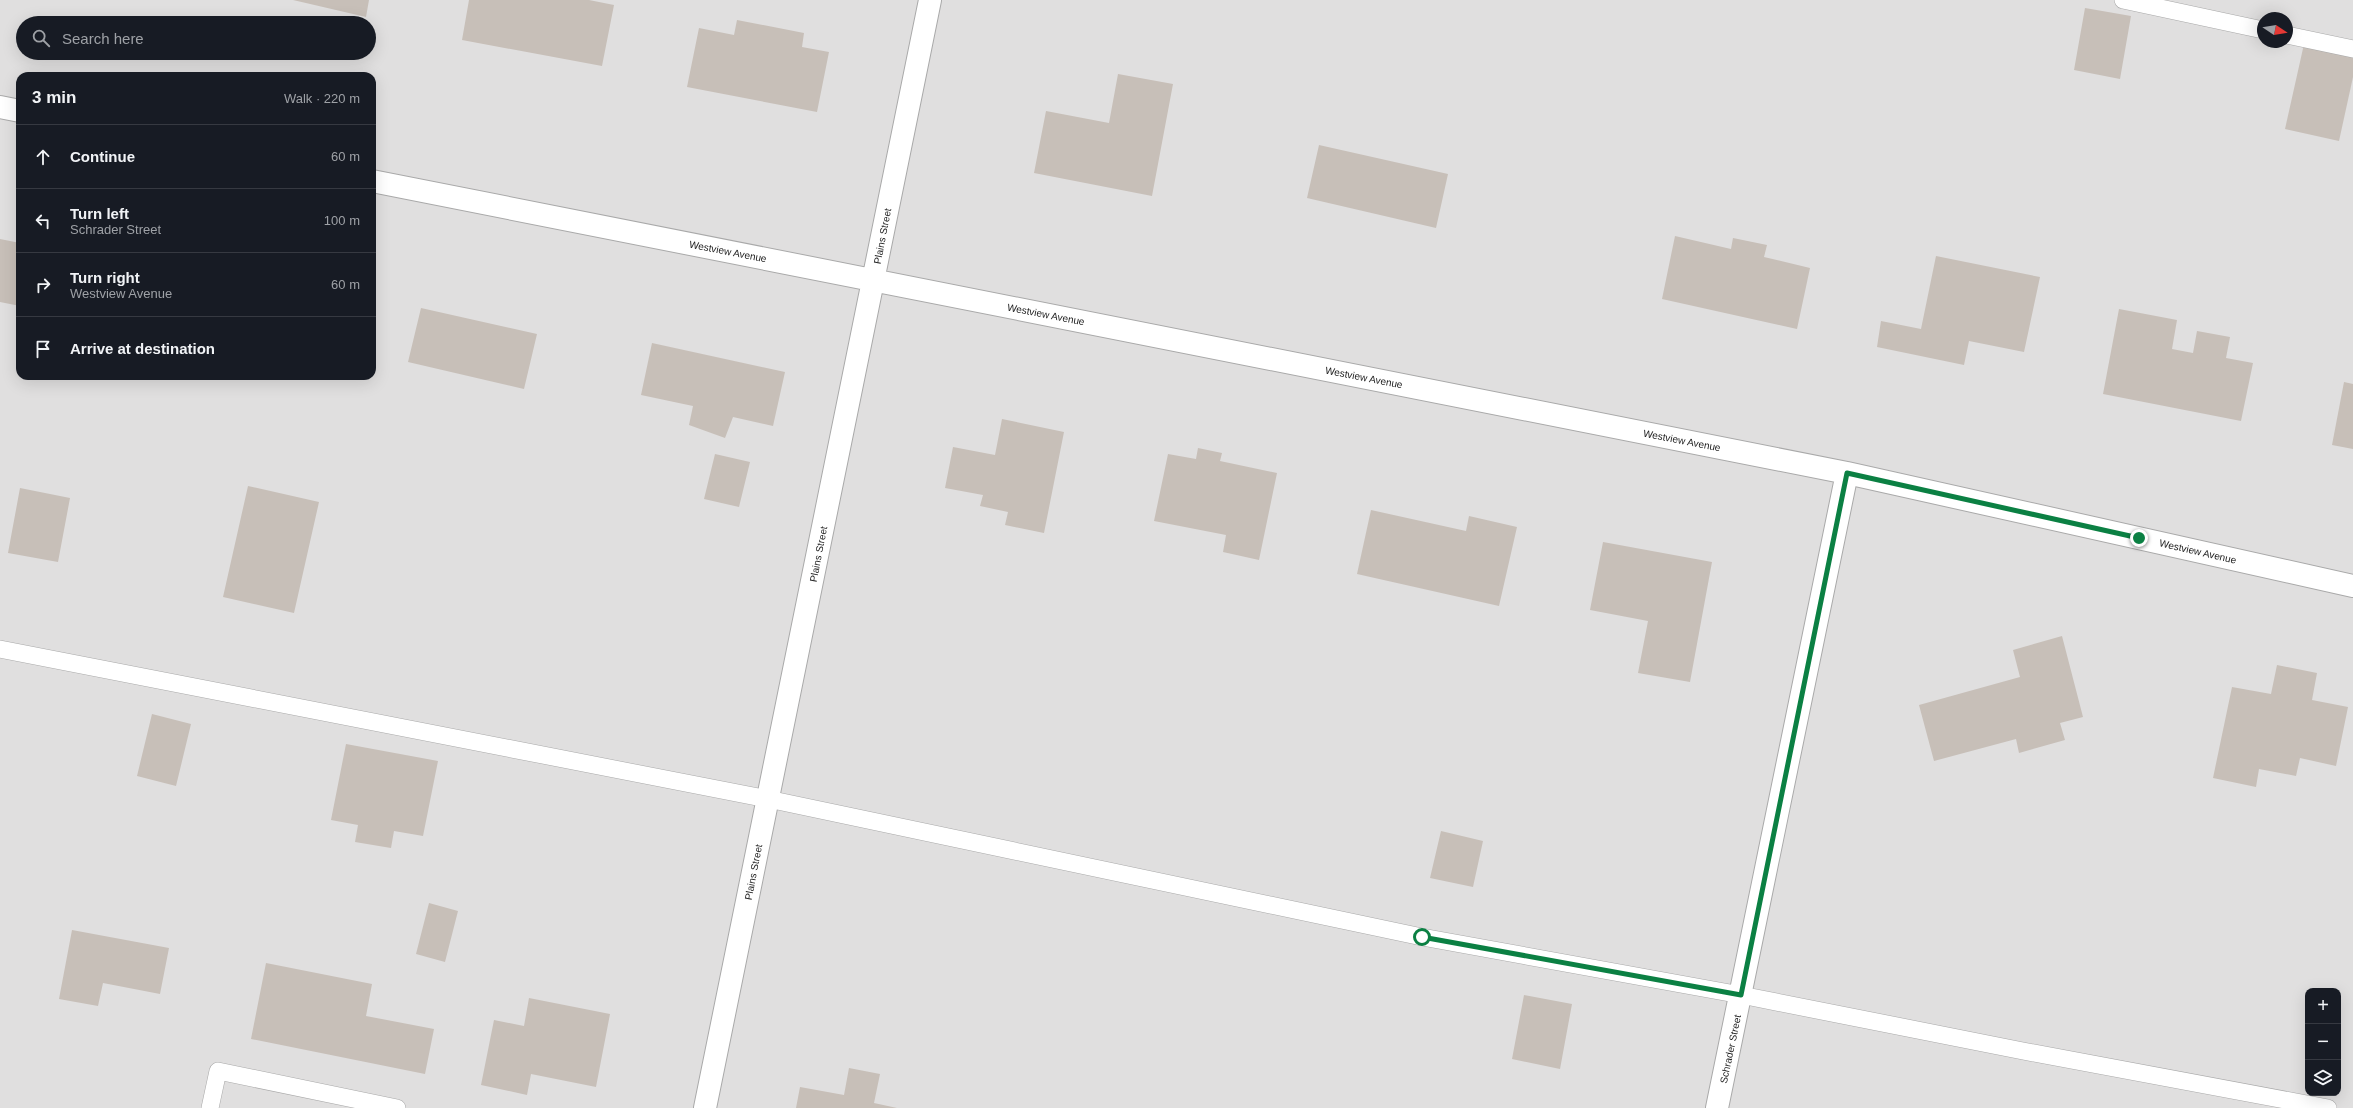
<!DOCTYPE html>
<html lang="en">
<head>
<meta charset="utf-8">
<style>
	body { margin:0; font-family:Arial,sans-serif; background:#242831; color:#f1f3f6 }
	.controls { position:absolute; right:12px; bottom:12px; display:grid; overflow:hidden; border-radius:8px; box-shadow:0 4px 16px #0002 }
	.controls button { width:36px; height:36px; display:grid; place-items:center; padding:0; border:0; border-bottom:1px solid #363941; background:#171b24; color:#f1f3f6; font:20px sans-serif }
	.compass { position:absolute; left:2257px; top:12px; width:36px; height:36px; border-radius:50%; background:#171b24; box-shadow:0 4px 16px #0002; rotate:102deg }
	.stop { position:absolute; width:12px; height:12px; margin:-9px; border:3px solid #0b8043; border-radius:50%; background:#fff }
	.stop.end { background:#0b8043; border-color:#fff; box-shadow:0 1px 4px #0008 }
	.list { margin:0; padding:0; list-style:none }
	h2 { display:flex; justify-content:space-between; align-items:center; height:52px; margin:0; padding:0 16px; font-size:17px }
	h2 small { font-size:13px; font-weight:400; color:#9ea1a6 }
	.list li { display:grid; grid-template-columns:26px 1fr auto; gap:12px; align-items:center; box-sizing:border-box; height:64px; padding:0 16px; border-top:1px solid #363941 }
	.list b { display:block; font-size:15px; white-space:nowrap }
	.list p { margin:0; font-size:13px; white-space:nowrap; color:#9ea1a6 }
	.list em { font-size:13px; font-style:normal; color:#9ea1a6 }
	.icon { flex:none; width:22px; height:22px; fill:none; stroke:currentColor; stroke-width:2; stroke-linecap:round; stroke-linejoin:round }
	.map { position:relative; flex:none; width:2353px; height:1108px; overflow:hidden }
	.search { position:absolute; background:#171b24; box-shadow:0 4px 16px #0002; left:16px; top:16px; width:360px; height:44px; display:flex; align-items:center; gap:10px; box-sizing:border-box; padding:0 14px; border-radius:22px; color:#9ea1a6; font-size:15px }
	.panel { position:absolute; background:#171b24; box-shadow:0 4px 16px #0002; left:16px; top:72px; width:360px; height:308px; border-radius:12px }
	.map>svg:first-child { display:block }
</style>
</head>
<body>
<div class="map">
<svg width="2353" height="1108" viewBox="0 0 2353 1108">
	<rect width="100%" height="100%" fill="#f2efe9"/>
	<!-- residential -->
	<path fill="#e0dfdf" fill-rule="evenodd" d="M 0,0 L 2353,0 L 2353,1108 L 0,1108 ZM 2263,18 L 2287,18 L 2287,42 L 2263,42 ZM 23,23 L 369,23 L 369,53 L 23,53 ZM 20,76 L 372,76 L 372,376 L 20,376 ZM 2308,991 L 2338,991 L 2338,1093 L 2308,1093 Z"/>
	<!-- building -->
	<path fill="#c7bfb8" d="M 293,0 L 369,0 L 366,17 Z
		M 469,0 L 589,0 L 614,5 L 602,66 L 462,40 Z
		M 2085,8 L 2131,16 L 2120,79 L 2074,70 Z
		M 737,20 L 804,33 L 802,47 L 829,52 L 817,112 L 687,87 L 699,28 L 734,35 Z
		M 2304,44 L 2353,55 L 2353,77 L 2339,141 L 2285,129 Z
		M 1118,74 L 1173,84 L 1152,196 L 1034,173 L 1046,111 L 1109,123 Z
		M 1319,145 L 1448,174 L 1436,228 L 1307,198 Z
		M 1675,236 L 1731,249 L 1733,238 L 1767,245 L 1764,257 L 1810,268 L 1797,329 L 1662,299 Z
		M 0,239 L 20,243 L 20,306 L 0,302 Z
		M 1936,256 L 2040,277 L 2024,352 L 1969,341 L 1964,365 L 1877,347 L 1881,321 L 1921,329 Z
		M 421,308 L 537,334 L 524,389 L 408,362 Z
		M 2119,309 L 2177,320 L 2172,349 L 2193,353 L 2197,331 L 2230,337 L 2226,358 L 2253,363 L 2241,421 L 2103,394 Z
		M 652,343 L 785,372 L 773,426 L 733,417 L 725,438 L 689,425 L 693,406 L 641,395 Z
		M 2344,382 L 2353,384 L 2353,449 L 2332,445 Z
		M 1002,419 L 1064,432 L 1044,533 L 1005,525 L 1008,512 L 980,506 L 983,495 L 945,488 L 953,447 L 995,455 Z
		M 1198,448 L 1222,453 L 1220,461 L 1277,473 L 1259,560 L 1223,552 L 1226,535 L 1154,521 L 1168,454 L 1196,459 Z
		M 715,454 L 750,462 L 739,507 L 704,499 Z
		M 248,486 L 319,502 L 294,613 L 223,597 Z
		M 20,488 L 70,498 L 58,562 L 8,553 Z
		M 1371,510 L 1466,531 L 1469,516 L 1517,527 L 1499,606 L 1357,574 Z
		M 1603,542 L 1712,562 L 1690,682 L 1638,673 L 1648,621 L 1590,610 Z
		M 2062,636 L 2083,717 L 2060,723 L 2065,740 L 2019,753 L 2016,739 L 1934,761 L 1919,705 L 2020,677 L 2013,650 Z
		M 2277,665 L 2317,673 L 2312,700 L 2348,707 L 2336,766 L 2300,758 L 2296,776 L 2259,769 L 2256,787 L 2213,778 L 2232,687 L 2271,694 Z
		M 152,714 L 191,724 L 176,786 L 137,776 Z
		M 346,744 L 438,761 L 423,836 L 394,831 L 391,848 L 355,842 L 358,825 L 331,820 Z
		M 1441,831 L 1483,841 L 1473,887 L 1430,878 Z
		M 429,903 L 458,911 L 445,962 L 416,954 Z
		M 72,930 L 169,948 L 160,994 L 103,983 L 98,1006 L 59,999 Z
		M 266,963 L 372,984 L 366,1016 L 434,1029 L 425,1074 L 251,1039 Z
		M 1524,995 L 1572,1004 L 1560,1069 L 1512,1059 Z
		M 529,998 L 610,1014 L 596,1087 L 531,1074 L 527,1095 L 481,1085 L 494,1020 L 524,1026 Z
		M 849,1068 L 880,1074 L 874,1103 L 897,1108 L 796,1108 L 800,1087 L 844,1095 Z"/>
	<g fill="none" stroke-linecap="round" stroke-linejoin="round">
		<defs>
			<path id="service" d="M 2123,0 L 2263,30
				M 2287,35 L 2353,49
				M 0,649 L 768,799 L 1422,937 L 1741,995 L 2023,1051 L 2328,1108
				M 210,1108 L 218,1071 L 397,1108"/>
			<path id="minor" d="M 0,107 L 20,111
				M 372,181 L 1847,473 L 2353,586
				M 705,1108 L 930,0
				M 1717,1108 L 1847,473"/>
		</defs>
		<!-- service casing -->
		<use href="#service" stroke="#a9a9a9" stroke-width="18"/>
		<!-- minor casing -->
		<use href="#minor" stroke="#a9a9a9" stroke-width="24"/>
		<!-- service -->
		<use href="#service" stroke="#fff" stroke-width="17"/>
		<!-- minor -->
		<use href="#minor" stroke="#fff" stroke-width="22"/>
	</g>
	<g fill="none" stroke-linecap="round" stroke-linejoin="round">
		<!-- route -->
		<path stroke="#0b8043" stroke-width="5" d="M 1422,937 L 1741,995 L 1847,473 L 2139,538"/>
	</g>
	<g text-anchor="middle" stroke-width="3.5" stroke-linejoin="round" paint-order="stroke">
		<!-- street labels -->
		<g font-size="10" fill="#222" stroke="#fff">
			<text transform="translate(882 236) rotate(-79)" y="4">Plains Street</text>
			<text transform="translate(728 251) rotate(11)" y="4">Westview Avenue</text>
			<text transform="translate(1046 314) rotate(11)" y="4">Westview Avenue</text>
			<text transform="translate(1364 377) rotate(11)" y="4">Westview Avenue</text>
			<text transform="translate(1682 440) rotate(11)" y="4">Westview Avenue</text>
			<text transform="translate(2198 551) rotate(13)" y="4">Westview Avenue</text>
			<text transform="translate(818 554) rotate(-79)" y="4">Plains Street</text>
			<text transform="translate(753 872) rotate(-79)" y="4">Plains Street</text>
			<text transform="translate(1730 1049) rotate(-78)" y="4">Schrader Street</text>
		</g>
	</g>
</svg>
<div class="controls">
<button>+</button>
<button>−</button>
<button><svg class="icon" aria-label="layers" viewBox="0 0 24 24"><path d="M12 4l9 5-9 5-9-5zM3 14l9 5 9-5"/></svg></button>
</div>
<svg class="compass" viewBox="-18 -18 36 36"><path d="M0-13l5 13h-10z" fill="#e53935"/><path d="M0 13l5-13h-10z" fill="#9ea1a6"/></svg>
<div class="stop" style="left:1422px;top:937px"></div>
<div class="stop end" style="left:2139px;top:538px"></div>
<div class="search"><svg class="icon" aria-label="search" viewBox="0 0 24 24"><circle cx="10" cy="10" r="6"/><path d="M15 15l6 6"/></svg>Search here</div>
<section class="panel">
<h2>3 min<small>Walk · 220 m</small></h2>
<ul class="list">
<li><svg class="icon" aria-label="ahead" viewBox="0 0 24 24"><path d="M12 20V5M6 11l6-6 6 6"/></svg><div><b>Continue</b></div><em>60 m</em></li>
<li><svg class="icon" aria-label="left" viewBox="0 0 24 24"><path d="M17 20v-9H6M10 6l-5 5 5 5"/></svg><div><b>Turn left</b><p>Schrader Street</p></div><em>100 m</em></li>
<li><svg class="icon" aria-label="right" viewBox="0 0 24 24"><path d="M7 20v-9h11M14 6l5 5-5 5"/></svg><div><b>Turn right</b><p>Westview Avenue</p></div><em>60 m</em></li>
<li><svg class="icon" aria-label="arrive" viewBox="0 0 24 24"><path d="M6 21V4h12l-3 4 3 4H6"/></svg><div><b>Arrive at destination</b></div></li>
</ul>
</section>
</div>
</body>
</html>
